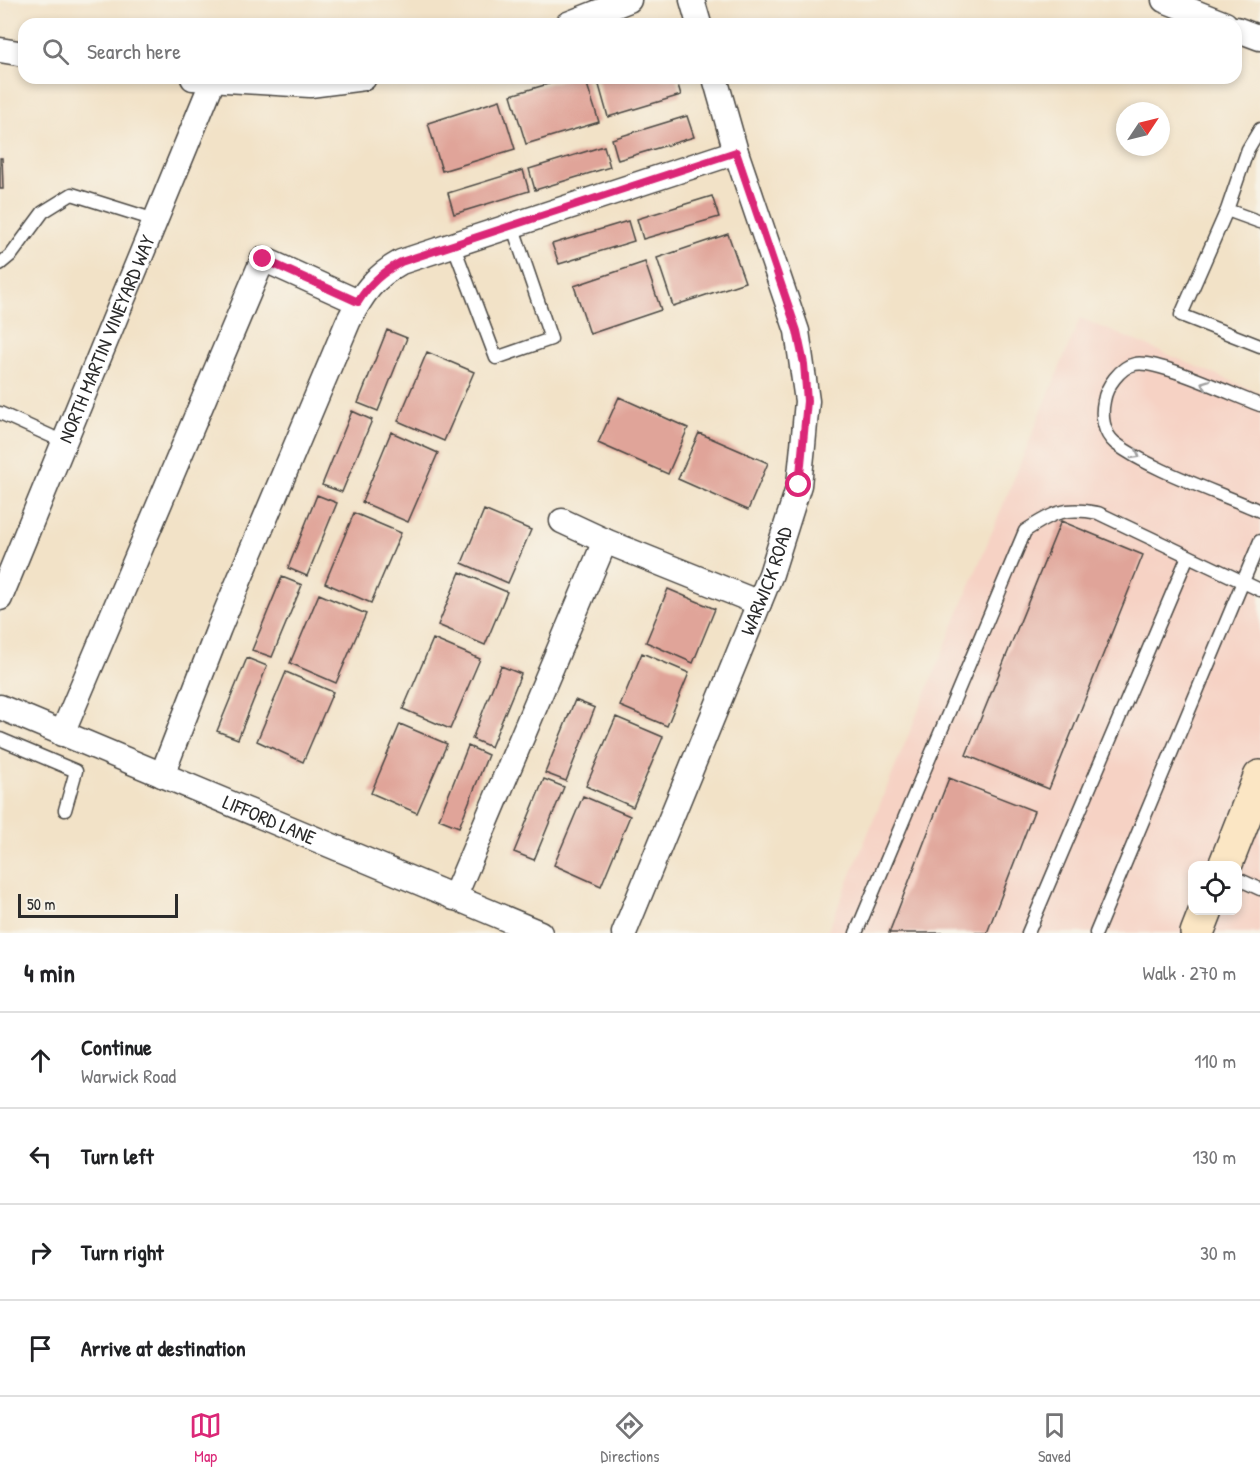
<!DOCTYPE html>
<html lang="en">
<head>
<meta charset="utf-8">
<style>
	body { margin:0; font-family:"Patrick Hand",sans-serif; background:#f6f6f6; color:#202124 }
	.controls { position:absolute; right:18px; bottom:18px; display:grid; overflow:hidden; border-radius:12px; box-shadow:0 3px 9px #0003 }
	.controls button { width:54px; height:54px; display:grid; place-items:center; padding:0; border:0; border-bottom:2px solid #e0e0e0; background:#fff; color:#202124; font:30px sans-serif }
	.compass { position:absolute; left:1116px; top:102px; width:54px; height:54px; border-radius:50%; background:#fff; box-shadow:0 3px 9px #0003; rotate:55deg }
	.scale { position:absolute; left:18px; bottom:15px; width:160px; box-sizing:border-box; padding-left:6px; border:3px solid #2b2b2b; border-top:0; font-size:16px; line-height:21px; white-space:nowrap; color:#2b2b2b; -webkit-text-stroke:4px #f7f3e8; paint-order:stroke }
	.stop { position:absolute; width:18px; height:18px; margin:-14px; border:4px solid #db2777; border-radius:50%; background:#fff }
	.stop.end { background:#db2777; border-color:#fff; box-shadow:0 2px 6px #0008 }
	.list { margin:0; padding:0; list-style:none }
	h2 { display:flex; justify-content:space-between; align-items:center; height:78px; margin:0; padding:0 24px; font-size:26px }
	h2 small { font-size:20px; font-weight:400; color:#757577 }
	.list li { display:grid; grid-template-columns:39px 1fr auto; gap:18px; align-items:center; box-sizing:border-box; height:96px; padding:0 24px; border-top:2px solid #e0e0e0 }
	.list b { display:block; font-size:22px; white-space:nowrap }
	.list p { margin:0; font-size:20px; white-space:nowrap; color:#757577 }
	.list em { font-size:20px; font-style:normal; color:#757577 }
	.icon { flex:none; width:33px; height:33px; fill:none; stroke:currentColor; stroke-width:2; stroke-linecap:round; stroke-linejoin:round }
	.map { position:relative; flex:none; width:1260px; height:933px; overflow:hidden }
	.search { position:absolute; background:#fff; box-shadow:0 3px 9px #0003; left:18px; right:18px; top:18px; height:66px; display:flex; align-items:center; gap:15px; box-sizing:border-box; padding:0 21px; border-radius:18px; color:#757577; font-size:22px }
	.sheet { height:462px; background:#fff }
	nav { display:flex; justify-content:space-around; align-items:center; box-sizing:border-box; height:84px; border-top:2px solid #e0e0e0; background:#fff; font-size:16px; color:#757577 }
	nav a { display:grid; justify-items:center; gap:3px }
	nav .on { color:#db2777 }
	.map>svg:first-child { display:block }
</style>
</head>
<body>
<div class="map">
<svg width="1260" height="933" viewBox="0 0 1260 933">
	<rect width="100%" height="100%" fill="#f7f3e8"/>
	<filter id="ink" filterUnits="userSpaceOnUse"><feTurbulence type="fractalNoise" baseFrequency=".0167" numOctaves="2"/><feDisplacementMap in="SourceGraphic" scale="12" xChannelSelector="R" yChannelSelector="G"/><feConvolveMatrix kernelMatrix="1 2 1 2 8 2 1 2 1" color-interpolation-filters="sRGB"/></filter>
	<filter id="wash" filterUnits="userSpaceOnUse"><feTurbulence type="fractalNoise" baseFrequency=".008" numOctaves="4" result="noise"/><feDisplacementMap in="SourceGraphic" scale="24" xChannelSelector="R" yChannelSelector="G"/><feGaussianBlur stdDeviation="1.35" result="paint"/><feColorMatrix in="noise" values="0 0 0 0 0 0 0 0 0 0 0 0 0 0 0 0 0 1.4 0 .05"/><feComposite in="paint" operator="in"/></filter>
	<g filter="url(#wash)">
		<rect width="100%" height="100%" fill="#f2e2c7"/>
		<!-- built -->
		<path fill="#f6d2c4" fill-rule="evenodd" d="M 1080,318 L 1260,393 L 1260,933 L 827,933 ZM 1192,866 L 1238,866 L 1238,910 L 1192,910 Z"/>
		<g id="blocks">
			<!-- building -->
			<path fill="#e0a499" d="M 568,78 L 585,78 L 599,122 L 526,144 L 511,95 Z
				M 597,78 L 676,78 L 681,95 L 608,117 Z
				M 500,100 L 515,149 L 442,171 L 428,123 Z
				M 687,116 L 694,137 L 618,160 L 612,139 Z
				M 604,146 L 610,167 L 535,190 L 529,169 Z
				M 0,158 L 2,158 L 3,189 L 0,189 Z
				M 523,170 L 529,191 L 454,214 L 448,193 Z
				M 712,196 L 719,217 L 643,239 L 637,219 Z
				M 628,221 L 634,241 L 559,264 L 552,244 Z
				M 728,234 L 745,282 L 673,306 L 657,258 Z
				M 645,262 L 661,310 L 590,334 L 574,286 Z
				M 387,330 L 407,338 L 378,411 L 358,403 Z
				M 427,352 L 474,372 L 444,441 L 398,421 Z
				M 619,397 L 688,428 L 668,474 L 598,443 Z
				M 352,411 L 372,420 L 342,492 L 322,485 Z
				M 391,432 L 438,453 L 408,522 L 362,502 Z
				M 699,433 L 768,463 L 748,510 L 678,479 Z
				M 317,495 L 337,503 L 307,576 L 288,568 Z
				M 484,510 L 531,530 L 508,583 L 462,563 Z
				M 354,513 L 401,533 L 371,603 L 325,583 Z
				M 1061,521 L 1143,555 L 1049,789 L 966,755 Z
				M 460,572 L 507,592 L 485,645 L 438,625 Z
				M 282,577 L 302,585 L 272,657 L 252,650 Z
				M 668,589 L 715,609 L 693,663 L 646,642 Z
				M 319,594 L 366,614 L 336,683 L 290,663 Z
				M 433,639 L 480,659 L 450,729 L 403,709 Z
				M 642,653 L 689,673 L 667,726 L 620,706 Z
				M 247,658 L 267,666 L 238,739 L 217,731 Z
				M 501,666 L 521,674 L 491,747 L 472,739 Z
				M 286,672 L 333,692 L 303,762 L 257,741 Z
				M 575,700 L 595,708 L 566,781 L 545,773 Z
				M 616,717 L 663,737 L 633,807 L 586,786 Z
				M 400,724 L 447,744 L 417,813 L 371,793 Z
				M 468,746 L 488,755 L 459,827 L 439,819 Z
				M 949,778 L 1034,811 L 987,933 L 889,933 Z
				M 544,779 L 564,787 L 534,860 L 514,852 Z
				M 583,796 L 630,816 L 601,886 L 554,865 Z"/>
		</g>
	</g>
	<g filter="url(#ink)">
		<use href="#blocks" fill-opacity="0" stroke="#494642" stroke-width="1.5"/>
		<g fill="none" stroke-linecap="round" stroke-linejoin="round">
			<defs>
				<path id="lane" d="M 1260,129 L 1248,149 L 1227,210 L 1181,315 L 1260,346
					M 1227,210 L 1260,222
					M 453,244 L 496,358 L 551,339 L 512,225
					M 0,264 L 12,254 L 43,212 L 72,194 L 155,220
					M 1260,405 C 1235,396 1157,359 1135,364 C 1120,367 1106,387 1104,401 C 1101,415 1103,433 1115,443 C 1150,470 1218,492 1260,511
					M 0,413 L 64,442
					M 0,739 L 76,771 L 65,810
					M 1238,879 L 1260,889
					M 856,933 L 1025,531 C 1052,513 1065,506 1098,513 L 1260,590
					M 1028,933 L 1188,556
					M 1096,933 L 1260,541"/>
				<g id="street">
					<path d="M 692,0 L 699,24"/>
					<path d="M 1164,0 L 1225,24"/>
					<path d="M 568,24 L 629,0"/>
					<path d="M 1236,29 L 1260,38"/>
					<path d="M 0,50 L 24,54"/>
					<path d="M 193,78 L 310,85 L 364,78"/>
					<path d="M 562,521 L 605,541"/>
					<path id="s1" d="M 0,598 L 213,80"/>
					<path id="s2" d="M 0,707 L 540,933"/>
					<path d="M 62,734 L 263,259 L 358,302"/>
					<path d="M 162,775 L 219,628 L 348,322 C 362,294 374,277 401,262 L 736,152"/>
					<path d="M 454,898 L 605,541 L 759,603"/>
					<path id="s3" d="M 624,933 L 771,574 L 799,485 L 803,446 L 807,401 L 797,331 L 736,152 L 715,78"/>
				</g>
				<path id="secondary" d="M 1225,866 L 1260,777
					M 1197,933 L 1206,910"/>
			</defs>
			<!-- lane casing -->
			<use href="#lane" stroke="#494642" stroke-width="15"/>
			<!-- street casing -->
			<use href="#street" stroke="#494642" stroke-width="27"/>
			<!-- secondary casing -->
			<use href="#secondary" stroke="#494642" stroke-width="36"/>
			<!-- lane -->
			<use href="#lane" stroke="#fff" stroke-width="12"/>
			<!-- street -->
			<use href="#street" stroke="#fff" stroke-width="24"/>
			<!-- secondary -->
			<use href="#secondary" stroke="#fbe6c4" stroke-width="33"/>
		</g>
		<!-- one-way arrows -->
		<defs><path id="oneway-chevron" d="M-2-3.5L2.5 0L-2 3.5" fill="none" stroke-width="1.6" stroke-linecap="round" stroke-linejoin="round" transform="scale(1.5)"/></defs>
		<g stroke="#a0a0a0">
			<use href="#oneway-chevron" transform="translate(1205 384) rotate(-159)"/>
			<use href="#oneway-chevron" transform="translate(1136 455) rotate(30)"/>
		</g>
	</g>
	<g fill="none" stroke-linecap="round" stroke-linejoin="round" filter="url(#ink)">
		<!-- route -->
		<path stroke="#db2777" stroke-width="8" d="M 263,259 L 358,302 C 370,283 382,273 401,262 L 736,152 L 797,331 L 804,364 L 807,401 L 799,485"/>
	</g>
	<g text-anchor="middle" stroke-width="6" stroke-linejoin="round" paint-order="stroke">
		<!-- street labels -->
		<g font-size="20" fill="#2b2b2b" stroke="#f7f3e8">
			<text dy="7" stroke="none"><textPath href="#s1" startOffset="280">NORTH MARTIN VINEYARD WAY</textPath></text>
			<text dy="7" stroke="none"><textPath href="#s3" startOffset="380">WARWICK ROAD</textPath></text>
			<text dy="7" stroke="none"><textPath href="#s2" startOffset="292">LIFFORD LANE</textPath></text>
		</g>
	</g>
</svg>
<div class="controls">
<button><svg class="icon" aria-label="locate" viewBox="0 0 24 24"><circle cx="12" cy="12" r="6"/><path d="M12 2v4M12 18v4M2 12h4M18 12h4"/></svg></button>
</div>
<svg class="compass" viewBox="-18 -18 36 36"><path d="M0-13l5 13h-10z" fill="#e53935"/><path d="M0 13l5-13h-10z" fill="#757577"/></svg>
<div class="scale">50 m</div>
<div class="stop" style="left:799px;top:485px"></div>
<div class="stop end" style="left:263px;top:259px"></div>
<div class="search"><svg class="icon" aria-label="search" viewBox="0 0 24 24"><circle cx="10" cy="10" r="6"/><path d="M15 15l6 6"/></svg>Search here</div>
</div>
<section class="sheet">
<h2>4 min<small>Walk · 270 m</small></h2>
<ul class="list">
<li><svg class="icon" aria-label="ahead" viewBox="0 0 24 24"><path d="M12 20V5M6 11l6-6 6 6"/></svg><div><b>Continue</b><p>Warwick Road</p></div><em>110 m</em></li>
<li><svg class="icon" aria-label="left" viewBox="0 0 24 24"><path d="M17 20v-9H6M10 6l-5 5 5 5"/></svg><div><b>Turn left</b></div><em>130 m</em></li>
<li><svg class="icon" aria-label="right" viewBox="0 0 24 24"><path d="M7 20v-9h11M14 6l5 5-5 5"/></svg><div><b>Turn right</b></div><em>30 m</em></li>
<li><svg class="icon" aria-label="arrive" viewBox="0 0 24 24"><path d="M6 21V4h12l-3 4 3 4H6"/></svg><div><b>Arrive at destination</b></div></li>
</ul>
</section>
<nav>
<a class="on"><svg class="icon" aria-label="map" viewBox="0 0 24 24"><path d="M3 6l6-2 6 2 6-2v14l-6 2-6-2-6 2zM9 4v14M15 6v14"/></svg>Map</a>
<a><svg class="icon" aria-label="directions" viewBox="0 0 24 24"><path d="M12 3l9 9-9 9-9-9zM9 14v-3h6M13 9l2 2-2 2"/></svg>Directions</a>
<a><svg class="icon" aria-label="saved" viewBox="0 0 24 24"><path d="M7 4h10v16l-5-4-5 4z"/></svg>Saved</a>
</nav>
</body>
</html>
